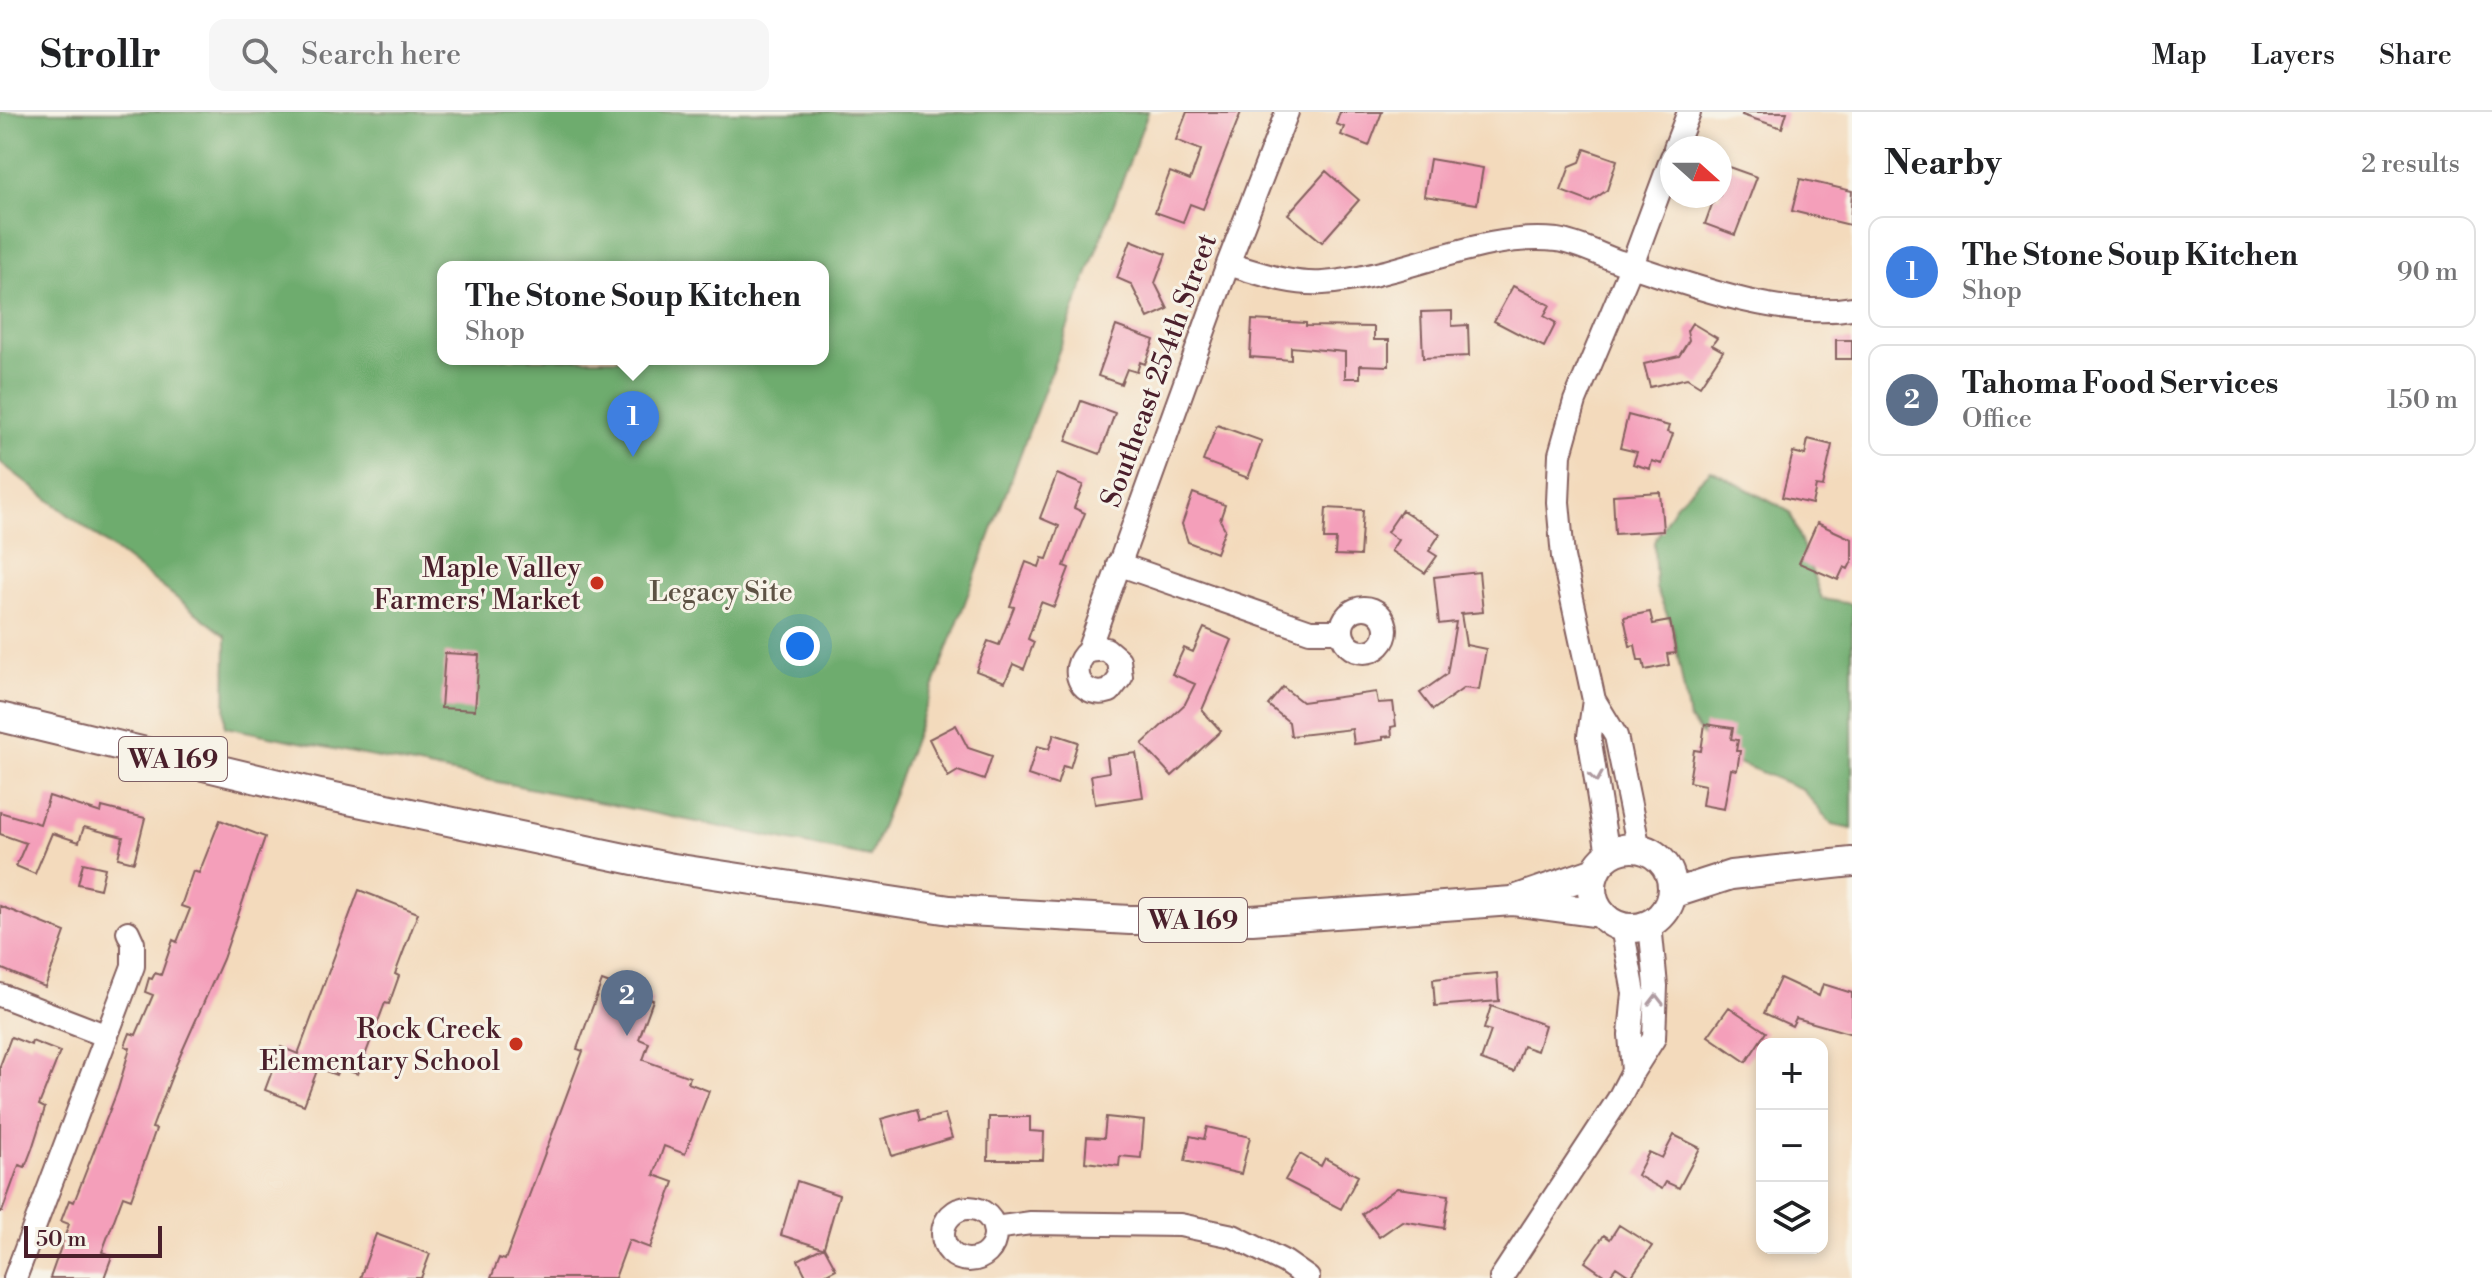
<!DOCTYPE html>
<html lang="en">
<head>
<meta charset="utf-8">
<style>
	body { margin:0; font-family:"Libre Bodoni",serif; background:#f6f6f6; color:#202124 }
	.controls { position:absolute; right:24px; bottom:24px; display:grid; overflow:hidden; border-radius:16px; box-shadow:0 4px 12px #0003 }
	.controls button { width:72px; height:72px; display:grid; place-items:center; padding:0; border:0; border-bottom:2px solid #e0e0e0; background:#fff; color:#202124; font:40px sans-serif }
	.compass { position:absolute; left:1660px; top:24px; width:72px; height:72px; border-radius:50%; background:#fff; box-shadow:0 4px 12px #0003; rotate:111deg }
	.scale { position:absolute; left:24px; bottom:20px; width:138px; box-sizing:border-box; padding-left:8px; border:4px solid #4a1f2b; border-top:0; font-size:22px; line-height:28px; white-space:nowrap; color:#4a1f2b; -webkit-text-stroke:6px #f7f3e8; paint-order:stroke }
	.you { position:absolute; left:800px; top:534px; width:28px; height:28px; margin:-20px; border:6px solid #fff; border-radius:50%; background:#1a73e8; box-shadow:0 0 0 12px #1a73e833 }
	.badge { display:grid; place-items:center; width:52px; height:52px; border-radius:50%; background:#db2777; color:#fff; font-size:26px; font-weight:700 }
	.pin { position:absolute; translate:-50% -66px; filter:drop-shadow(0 2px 4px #0008) }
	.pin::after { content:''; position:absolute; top:42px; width:28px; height:24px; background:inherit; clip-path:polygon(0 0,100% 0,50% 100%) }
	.popup { position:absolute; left:437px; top:149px; width:392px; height:104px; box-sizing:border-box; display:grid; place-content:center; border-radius:16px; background:#fff; filter:drop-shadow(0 2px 6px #0005); font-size:26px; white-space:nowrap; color:#757577 }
	.popup b { font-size:30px; color:#202124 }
	.popup::after { content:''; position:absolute; left:50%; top:100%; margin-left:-16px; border:16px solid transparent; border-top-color:#fff }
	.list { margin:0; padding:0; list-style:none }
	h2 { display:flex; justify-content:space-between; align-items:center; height:104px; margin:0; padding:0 32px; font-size:34px }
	h2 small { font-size:26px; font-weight:400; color:#757577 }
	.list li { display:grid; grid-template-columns:52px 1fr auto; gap:24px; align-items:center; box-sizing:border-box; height:112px; margin:0 16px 16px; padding:0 16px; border:2px solid #e0e0e0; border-radius:16px }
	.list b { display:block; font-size:30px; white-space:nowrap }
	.list p { margin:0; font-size:26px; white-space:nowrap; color:#757577 }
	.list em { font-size:26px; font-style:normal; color:#757577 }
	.icon { flex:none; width:44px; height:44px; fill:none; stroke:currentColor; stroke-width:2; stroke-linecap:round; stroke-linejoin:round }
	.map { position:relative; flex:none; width:1852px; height:1166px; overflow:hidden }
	header { display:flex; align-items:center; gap:48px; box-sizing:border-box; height:112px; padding:0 40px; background:#fff; border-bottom:2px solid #e0e0e0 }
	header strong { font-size:38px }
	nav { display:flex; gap:44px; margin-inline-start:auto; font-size:28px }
	.search { width:560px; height:72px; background:#f6f6f6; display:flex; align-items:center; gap:20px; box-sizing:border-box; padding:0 28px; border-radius:16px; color:#757577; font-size:30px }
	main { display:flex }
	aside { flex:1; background:#fff }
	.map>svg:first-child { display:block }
</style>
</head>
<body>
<header>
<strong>Strollr</strong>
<div class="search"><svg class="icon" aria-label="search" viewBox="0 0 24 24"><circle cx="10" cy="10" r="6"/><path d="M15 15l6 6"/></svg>Search here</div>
<nav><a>Map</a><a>Layers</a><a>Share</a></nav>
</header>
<main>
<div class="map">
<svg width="1852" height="1166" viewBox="0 0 1852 1166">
	<rect width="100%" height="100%" fill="#f7f3e8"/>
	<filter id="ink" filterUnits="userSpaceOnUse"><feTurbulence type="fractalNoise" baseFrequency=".0125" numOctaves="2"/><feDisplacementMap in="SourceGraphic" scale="16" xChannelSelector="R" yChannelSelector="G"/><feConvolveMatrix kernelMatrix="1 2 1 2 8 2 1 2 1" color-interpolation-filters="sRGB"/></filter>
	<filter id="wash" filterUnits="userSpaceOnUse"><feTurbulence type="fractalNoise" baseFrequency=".006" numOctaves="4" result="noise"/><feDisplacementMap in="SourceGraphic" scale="32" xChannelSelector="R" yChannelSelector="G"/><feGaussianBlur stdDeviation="1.8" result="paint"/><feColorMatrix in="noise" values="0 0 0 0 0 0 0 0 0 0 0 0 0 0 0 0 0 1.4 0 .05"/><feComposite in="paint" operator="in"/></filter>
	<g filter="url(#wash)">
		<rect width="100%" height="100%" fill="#f3dabc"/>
		<!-- forest -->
		<path fill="#6eac6e" stroke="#5c664c" stroke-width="2" fill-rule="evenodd" d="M 0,0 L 1148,0 L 870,745 L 225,615 L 226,524 L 0,350 ZM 443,155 L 823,155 L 823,247 L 443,247 Z
			M 1711,358 L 1790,400 L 1822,487 L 1852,492 L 1852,717 L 1832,713 L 1802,677 L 1719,643 L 1689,607 L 1673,517 L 1656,476 L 1654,430 L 1676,392 Z"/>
		<g id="blocks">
			<!-- building -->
			<path fill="#f49fba" d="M 1187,0 L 1241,0 L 1203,97 L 1190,92 L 1183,110 L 1155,100 L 1170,60 L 1190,68 L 1201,38 L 1176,28 Z
				M 1340,0 L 1382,0 L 1369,34 L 1341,23 L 1344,15 L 1336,12 Z
				M 1743,0 L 1787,0 L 1782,16 L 1742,3 Z
				M 1585,37 L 1617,48 L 1607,78 L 1590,90 L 1561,79 L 1570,54 L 1580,50 Z
				M 1430,47 L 1483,56 L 1477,92 L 1424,84 Z
				M 1726,54 L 1757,65 L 1735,123 L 1705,112 L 1715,84 L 1720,84 L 1720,71 Z
				M 1326,59 L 1359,88 L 1322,130 L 1288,102 Z
				M 1800,67 L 1852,79 L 1850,113 L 1792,99 Z
				M 1131,128 L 1166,142 L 1155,171 L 1168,197 L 1148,206 L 1131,172 L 1117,166 Z
				M 1513,174 L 1550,193 L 1544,204 L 1556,211 L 1544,235 L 1494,209 Z
				M 1452,199 L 1452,214 L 1468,213 L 1469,244 L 1423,246 L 1421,200 Z
				M 1252,208 L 1306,211 L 1306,214 L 1374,215 L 1374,228 L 1389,228 L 1389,254 L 1360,253 L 1360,266 L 1345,266 L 1345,240 L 1291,235 L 1291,248 L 1250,245 Z
				M 1692,211 L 1717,226 L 1712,233 L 1723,239 L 1700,274 L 1687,266 L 1650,275 L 1644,252 L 1679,244 L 1689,228 L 1687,219 Z
				M 1116,214 L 1154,228 L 1145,252 L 1140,250 L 1137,260 L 1127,257 L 1121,272 L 1098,264 Z
				M 1836,228 L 1852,228 L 1852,247 L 1836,247 Z
				M 1081,289 L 1115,301 L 1100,342 L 1066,329 Z
				M 1628,303 L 1669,314 L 1667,320 L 1673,322 L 1662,352 L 1652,349 L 1650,357 L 1633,352 L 1637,340 L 1620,336 Z
				M 1217,313 L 1262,329 L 1248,366 L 1203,349 Z
				M 1808,327 L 1832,333 L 1823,375 L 1816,374 L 1812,392 L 1782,385 L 1793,340 L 1805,343 Z
				M 1057,362 L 1083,373 L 1074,396 L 1085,401 L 1064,454 L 1069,456 L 1054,495 L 1041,490 L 1028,527 L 1034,530 L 1024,557 L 1013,552 L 1005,570 L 976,559 L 988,529 L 999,533 L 1014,495 L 1010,494 L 1026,450 L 1039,455 L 1042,446 L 1047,447 L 1059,414 L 1040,406 Z
				M 1660,380 L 1663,419 L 1615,422 L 1613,383 Z
				M 1193,381 L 1225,393 L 1220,408 L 1225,417 L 1216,441 L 1188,430 L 1182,412 Z
				M 1326,396 L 1363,398 L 1360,444 L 1335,443 L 1336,427 L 1324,427 Z
				M 1402,398 L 1440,422 L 1429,439 L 1437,444 L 1425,461 L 1391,439 L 1398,428 L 1387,420 Z
				M 1817,411 L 1852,427 L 1852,449 L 1848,457 L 1844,455 L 1838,468 L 1799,451 Z
				M 1479,460 L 1483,500 L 1461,502 L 1466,533 L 1486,537 L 1479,578 L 1464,576 L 1433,598 L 1420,581 L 1447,562 L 1456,510 L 1439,512 L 1434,465 Z
				M 1650,500 L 1653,512 L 1670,509 L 1676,541 L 1667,542 L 1669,553 L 1645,558 L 1643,548 L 1638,548 L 1635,533 L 1630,534 L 1624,505 Z
				M 1204,516 L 1232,528 L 1202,598 L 1221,619 L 1172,664 L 1142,632 L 1185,592 L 1195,572 L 1172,562 L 1184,536 L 1193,540 Z
				M 445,541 L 479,543 L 475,598 L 441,596 Z
				M 1283,575 L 1302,590 L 1376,580 L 1378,591 L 1393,590 L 1396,614 L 1391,615 L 1392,624 L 1383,625 L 1383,628 L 1354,632 L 1352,617 L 1291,624 L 1289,610 L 1268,593 Z
				M 1705,612 L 1733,616 L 1731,627 L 1738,628 L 1736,639 L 1740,639 L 1737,658 L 1731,657 L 1724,697 L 1702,693 L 1705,673 L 1689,670 L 1694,638 L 1701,639 Z
				M 956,613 L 968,636 L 992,644 L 984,668 L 958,659 L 948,665 L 929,627 Z
				M 1054,622 L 1078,630 L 1070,656 L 1063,654 L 1057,673 L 1028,663 L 1037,634 L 1049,637 Z
				M 1136,641 L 1143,685 L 1095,692 L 1091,663 L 1109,660 L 1107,645 Z
				M 49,684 L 101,701 L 102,695 L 145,706 L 134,750 L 118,746 L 123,725 L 84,715 L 79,730 L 52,721 L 35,762 L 16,754 L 26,731 L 0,722 L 0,700 L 40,712 Z
				M 220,708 L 265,725 L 223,847 L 176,953 L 152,1016 L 156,1017 L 131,1087 L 123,1084 L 102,1140 L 112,1144 L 104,1166 L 50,1166 L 69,1112 L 61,1109 L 69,1088 L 74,1090 L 118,977 L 130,936 L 125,934 L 130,921 L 136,923 L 153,883 L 145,880 L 149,866 L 152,867 L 155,861 L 161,863 L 173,828 L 177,830 L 190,797 L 181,794 L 193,759 L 199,761 Z
				M 83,751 L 105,756 L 100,777 L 78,772 Z
				M 359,778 L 418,801 L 395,862 L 399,864 L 389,892 L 385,891 L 358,962 L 339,956 L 336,963 L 318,956 L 304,993 L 265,978 L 281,935 L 298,942 Z
				M 0,794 L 65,820 L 45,875 L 0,856 Z
				M 1497,861 L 1499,889 L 1435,894 L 1433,867 Z
				M 1780,866 L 1819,884 L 1823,872 L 1852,881 L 1852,922 L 1796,906 L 1792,914 L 1764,901 Z
				M 602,869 L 653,888 L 639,927 L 649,931 L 643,948 L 690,965 L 688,971 L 709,979 L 685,1042 L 664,1034 L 654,1063 L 674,1070 L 650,1136 L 629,1128 L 615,1166 L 491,1166 L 499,1146 L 505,1148 L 583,939 L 577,937 Z
				M 1491,894 L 1545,913 L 1537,939 L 1523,934 L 1514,960 L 1481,948 L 1491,919 L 1484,917 Z
				M 1729,895 L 1766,920 L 1746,950 L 1708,924 Z
				M 11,925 L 31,933 L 32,929 L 60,940 L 39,993 L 45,996 L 32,1037 L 25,1055 L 19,1053 L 2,1100 L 0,1100 L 0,954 Z
				M 917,997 L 920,1009 L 945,1002 L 952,1026 L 892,1044 L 881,1007 Z
				M 989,1005 L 1030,1005 L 1030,1019 L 1044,1020 L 1043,1048 L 988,1048 Z
				M 1106,1005 L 1144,1009 L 1141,1046 L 1120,1044 L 1119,1054 L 1085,1050 L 1087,1025 L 1104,1026 Z
				M 1207,1015 L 1250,1025 L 1241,1062 L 1185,1049 L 1190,1024 L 1204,1027 Z
				M 1674,1023 L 1700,1036 L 1679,1076 L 1666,1070 L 1662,1077 L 1637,1063 L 1649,1040 L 1662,1046 Z
				M 1300,1042 L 1321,1054 L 1325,1046 L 1358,1064 L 1341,1097 L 1285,1068 Z
				M 797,1069 L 839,1083 L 824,1135 L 836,1157 L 819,1166 L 807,1166 L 798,1148 L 822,1136 L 781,1123 Z
				M 1397,1076 L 1449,1083 L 1444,1116 L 1402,1109 L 1379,1125 L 1362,1102 Z
				M 1619,1113 L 1652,1134 L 1631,1165 L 1616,1155 L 1608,1166 L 1585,1150 L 1604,1123 L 1610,1127 Z
				M 376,1122 L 430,1142 L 421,1166 L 360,1166 Z"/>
		</g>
	</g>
	<g filter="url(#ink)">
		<use href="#blocks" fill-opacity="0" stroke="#85605e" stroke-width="2"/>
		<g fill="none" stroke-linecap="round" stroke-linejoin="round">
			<defs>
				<path id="minor" d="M 1675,36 L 1689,0
					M 1228,152 C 1259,161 1290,173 1323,171 C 1399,166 1483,119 1557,128 C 1578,131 1600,143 1620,150 C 1686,172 1782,208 1852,196
					M 1118,452 L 1310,519 L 1341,519
					M1342 518a22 22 0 1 1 44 0a22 22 0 1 1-44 0Z
					M 1088,539 L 1106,537 L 1119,548 L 1121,565 L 1110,579 C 1082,588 1066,558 1088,539 L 1228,152 L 1287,0
					M 1594,588 L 1589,624 L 1608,743
					M 1639,737 L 1616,624 L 1594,588 L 1563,445 L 1558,390 L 1560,342 L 1575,289 L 1632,153 L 1672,45
					M 1622,815 L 1634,881 L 1630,923 L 1633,959
					M 0,883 L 107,924
					M943 1122a26 26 0 1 1 52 0a26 26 0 1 1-52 0Z
					M 994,1116 L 1031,1111 L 1180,1113 L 1233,1124 L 1285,1150 L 1308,1166
					M 15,1166 L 133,854 L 133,831 L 128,820
					M 1501,1166 L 1618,988 L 1633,959 L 1654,926 L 1656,874 L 1650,812"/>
				<path id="major" d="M 0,605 L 320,682 L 667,755 L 950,798 L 1130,808 L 1252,808 L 1512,789 L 1600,801
					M1592 776a40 40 0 1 1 80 0a40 40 0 1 1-80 0Z
					M 1672,782 L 1731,763 L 1852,750
					M 1517,787 L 1595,760"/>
			</defs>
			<!-- minor casing -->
			<use href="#minor" stroke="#85605e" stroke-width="26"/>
			<!-- major casing -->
			<use href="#major" stroke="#85605e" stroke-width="32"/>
			<!-- minor -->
			<use href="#minor" stroke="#fff" stroke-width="22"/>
			<!-- major -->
			<use href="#major" stroke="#fff" stroke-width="28"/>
		</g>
		<!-- one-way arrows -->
		<defs><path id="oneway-chevron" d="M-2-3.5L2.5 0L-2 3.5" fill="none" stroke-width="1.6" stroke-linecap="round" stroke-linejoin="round" transform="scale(2)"/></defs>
		<g stroke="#ae9aa0">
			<use href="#oneway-chevron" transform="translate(1596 665) rotate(81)"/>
			<use href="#oneway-chevron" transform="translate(1656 888) rotate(-90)"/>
		</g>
	</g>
	<!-- markers -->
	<g fill="#c8321e" stroke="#f7f3e8" stroke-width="3">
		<circle cx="597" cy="471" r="8"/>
		<circle cx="516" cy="932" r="8"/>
	</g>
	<g text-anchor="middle" stroke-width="6" stroke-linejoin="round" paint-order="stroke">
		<!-- shield labels -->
		<g fill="#f7f3e8" stroke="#7e5f64" stroke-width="2">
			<rect x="119" y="625" width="108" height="44" rx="6"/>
			<rect x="1139" y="786" width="108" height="44" rx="6"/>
		</g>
		<g font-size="26" font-weight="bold" fill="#4a1f2b">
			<text x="173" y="656">WA 169</text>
			<text x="1193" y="817">WA 169</text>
		</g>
		<!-- street labels -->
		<g font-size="28" fill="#4a1f2b" stroke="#f7f3e8">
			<text transform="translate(1158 258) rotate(-70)" y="10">Southeast 254th Street</text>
		</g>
		<!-- poi labels -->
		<g font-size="28" fill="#4a1f2b" stroke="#f7f3e8" text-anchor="end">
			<text x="581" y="465">Maple Valley<tspan x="581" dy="32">Farmers' Market</tspan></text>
			<text x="500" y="926">Rock Creek<tspan x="500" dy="32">Elementary School</tspan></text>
		</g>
		<!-- park labels -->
		<g font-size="28" fill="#5d5244" stroke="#f7f3e8">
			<text x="721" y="489">Legacy Site</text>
		</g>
	</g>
</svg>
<div class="controls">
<button>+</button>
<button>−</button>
<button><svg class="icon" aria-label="layers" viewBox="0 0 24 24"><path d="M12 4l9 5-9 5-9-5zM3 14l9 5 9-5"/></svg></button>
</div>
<svg class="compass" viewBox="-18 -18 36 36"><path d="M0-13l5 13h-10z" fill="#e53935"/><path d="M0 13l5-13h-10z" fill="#757577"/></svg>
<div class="scale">50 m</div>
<div class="you"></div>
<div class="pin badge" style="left:633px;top:345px;background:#3f7fe0">1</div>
<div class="popup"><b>The Stone Soup Kitchen</b>Shop</div>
<div class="pin badge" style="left:627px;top:924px;background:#5c6f8a">2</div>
</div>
<aside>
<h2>Nearby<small>2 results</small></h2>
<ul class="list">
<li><span class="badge" style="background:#3f7fe0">1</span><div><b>The Stone Soup Kitchen</b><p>Shop</p></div><em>90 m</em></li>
<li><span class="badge" style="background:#5c6f8a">2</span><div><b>Tahoma Food Services</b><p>Office</p></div><em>150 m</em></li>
</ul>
</aside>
</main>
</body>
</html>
